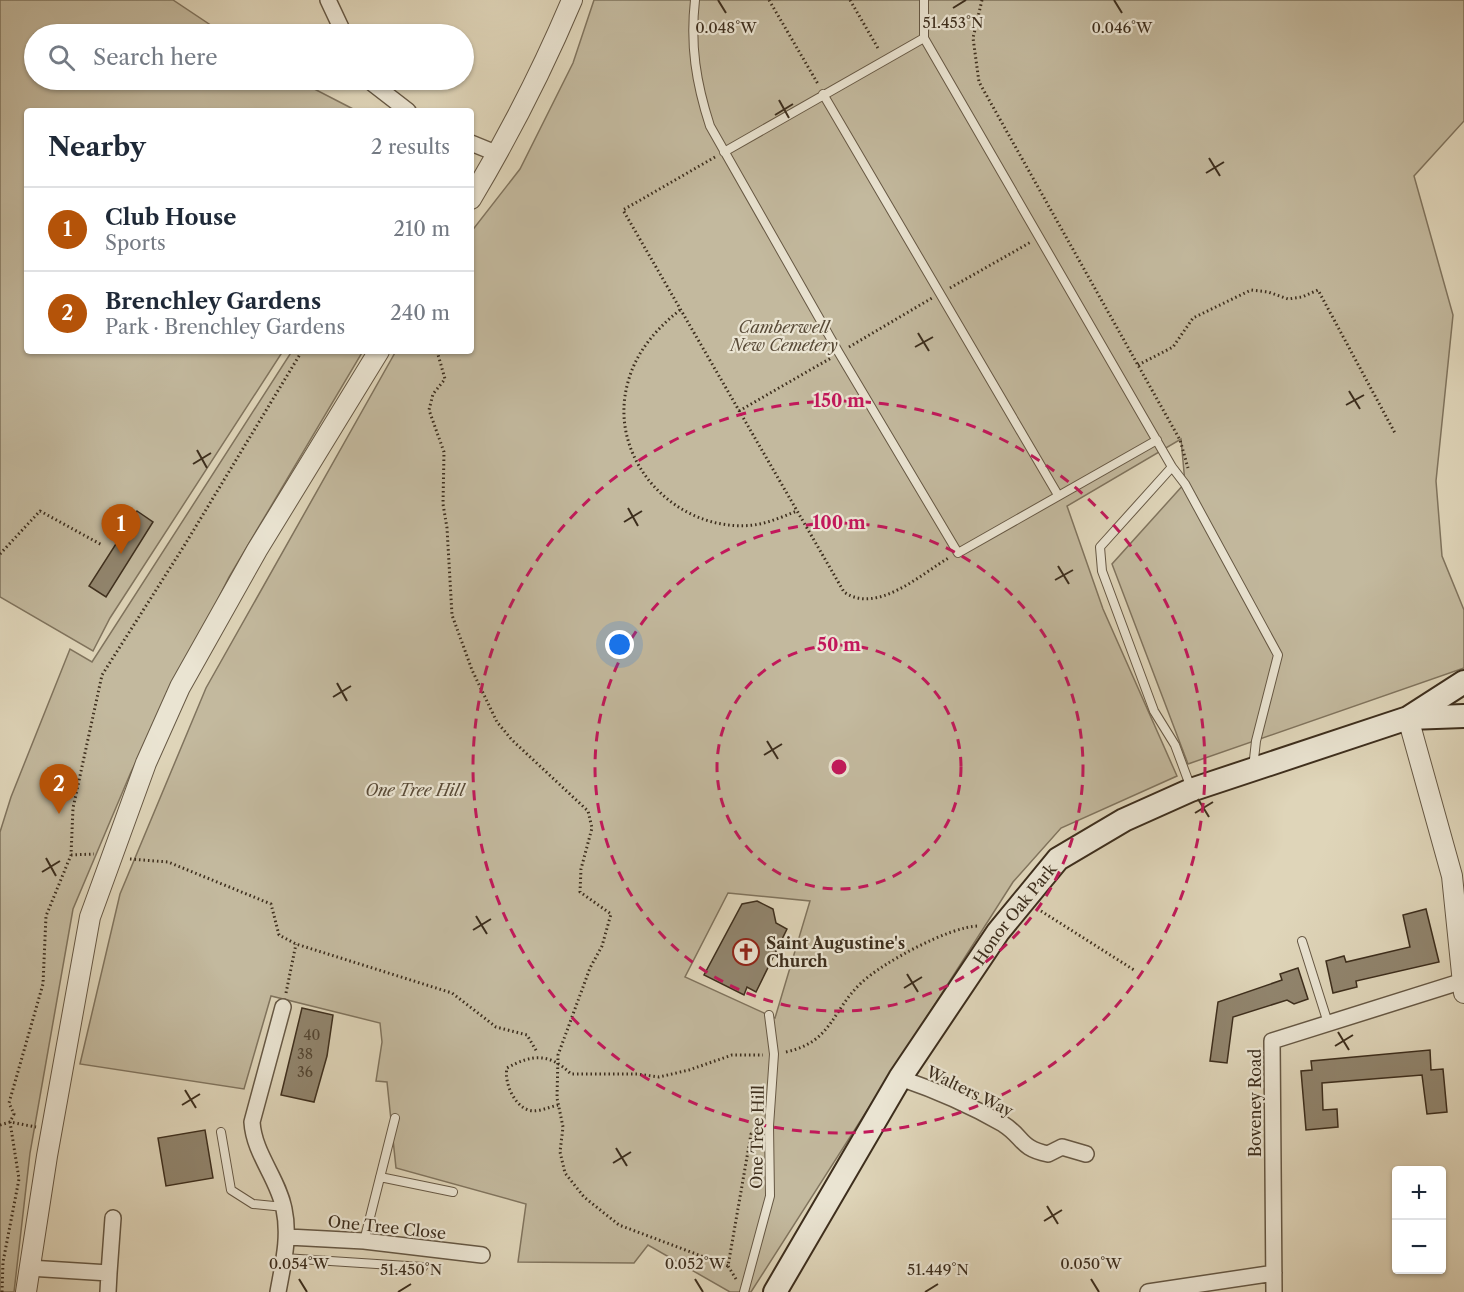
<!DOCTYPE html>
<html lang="en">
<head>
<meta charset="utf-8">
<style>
	body { margin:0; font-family:"Libre Caslon Text",serif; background:#f2f2f3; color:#1f2937 }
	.controls { position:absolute; right:18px; bottom:18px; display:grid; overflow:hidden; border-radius:6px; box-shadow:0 2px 4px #0004 }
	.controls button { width:54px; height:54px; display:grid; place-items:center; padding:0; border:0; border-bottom:2px solid #e0e1e3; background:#fff; color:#1f2937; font:30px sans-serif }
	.you { position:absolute; left:620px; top:645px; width:21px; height:21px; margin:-15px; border:4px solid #fff; border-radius:50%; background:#1a73e8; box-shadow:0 0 0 9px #1a73e833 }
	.badge { display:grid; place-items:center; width:39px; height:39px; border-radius:50%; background:#b45309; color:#fff; font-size:20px; font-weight:700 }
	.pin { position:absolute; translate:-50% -50px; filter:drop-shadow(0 2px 3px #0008) }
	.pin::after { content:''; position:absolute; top:32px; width:21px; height:18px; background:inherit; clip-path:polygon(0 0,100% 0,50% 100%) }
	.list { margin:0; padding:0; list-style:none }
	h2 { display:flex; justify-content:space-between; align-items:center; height:78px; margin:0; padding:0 24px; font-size:26px }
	h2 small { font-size:20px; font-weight:400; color:#747a83 }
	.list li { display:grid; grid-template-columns:39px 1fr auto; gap:18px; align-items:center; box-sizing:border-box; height:84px; padding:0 24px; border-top:2px solid #e0e1e3 }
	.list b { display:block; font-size:22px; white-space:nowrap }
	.list p { margin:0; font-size:20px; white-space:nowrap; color:#747a83 }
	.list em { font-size:20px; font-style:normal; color:#747a83 }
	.icon { flex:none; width:33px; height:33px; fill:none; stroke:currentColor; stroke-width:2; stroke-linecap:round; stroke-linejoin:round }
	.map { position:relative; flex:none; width:1464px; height:1292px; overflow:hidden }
	.search { position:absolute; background:#fff; box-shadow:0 2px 4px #0004; left:24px; top:24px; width:450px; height:66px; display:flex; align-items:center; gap:15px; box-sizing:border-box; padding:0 21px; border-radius:33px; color:#747a83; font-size:22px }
	.panel { position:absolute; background:#fff; box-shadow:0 2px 4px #0004; left:24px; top:108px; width:450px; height:246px; border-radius:6px }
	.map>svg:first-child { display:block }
</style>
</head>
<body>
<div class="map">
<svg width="1464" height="1292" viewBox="0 0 1464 1292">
	<rect width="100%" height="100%" fill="#dfd5b9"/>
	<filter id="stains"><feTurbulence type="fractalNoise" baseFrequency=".00333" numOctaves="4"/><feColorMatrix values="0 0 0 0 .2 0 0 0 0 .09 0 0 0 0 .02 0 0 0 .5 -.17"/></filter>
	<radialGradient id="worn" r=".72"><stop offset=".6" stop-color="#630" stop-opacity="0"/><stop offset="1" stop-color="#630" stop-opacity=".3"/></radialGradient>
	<!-- green -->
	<path fill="#c3b99e" stroke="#80745e" stroke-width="1.5" fill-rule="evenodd" d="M 0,0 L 173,0 L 224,34 L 34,34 L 34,80 L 297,80 L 357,111 L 27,111 L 27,351 L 283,351 L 110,618 L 93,651 L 0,597 Z
		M 594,0 L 1464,0 L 1464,121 L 1414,176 L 1453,315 L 1436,481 L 1442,556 L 1464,610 L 1464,668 L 1188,764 L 1112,564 L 1185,483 L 1181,439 L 1067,506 L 1103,609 L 1177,776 L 1061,828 L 1013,882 L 751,1292 L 730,1292 L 648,1245 L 634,1263 L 518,1262 L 526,1204 L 396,1168 L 387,1082 L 376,1081 L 382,1042 L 380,1023 L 271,996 L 244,1089 L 80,1064 L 120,894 L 206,688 L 396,351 L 471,351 L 471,232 L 520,169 L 573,63 ZM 728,893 L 810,901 L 775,1018 L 685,977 Z
		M 292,351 L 363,351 L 229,577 L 131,772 L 73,909 L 30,1153 L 14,1292 L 0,1292 L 0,832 L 11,797 L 70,649 L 92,662 Z"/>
	<!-- building -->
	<path fill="#91856e" stroke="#3d2e1d" stroke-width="1.5" d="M 137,511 L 153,522 L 106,597 L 89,586 Z
		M 757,901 L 773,909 L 776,923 L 787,929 L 756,992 L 747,987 L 744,995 L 704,975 L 742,904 Z
		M 1426,909 L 1439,962 L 1356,981 L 1357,987 L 1333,993 L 1326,961 L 1344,956 L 1346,962 L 1410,947 L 1403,915 Z
		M 1298,968 L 1308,999 L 1294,1004 L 1287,1000 L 1233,1017 L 1227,1063 L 1210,1061 L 1218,1002 L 1282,980 L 1280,974 Z
		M 302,1008 L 333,1015 L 327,1056 L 314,1102 L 281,1095 Z
		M 1430,1050 L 1431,1070 L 1443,1069 L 1447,1112 L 1427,1114 L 1422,1075 L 1322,1083 L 1323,1110 L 1337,1109 L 1338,1127 L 1306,1130 L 1301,1071 L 1312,1070 L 1311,1061 Z
		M 205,1130 L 213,1178 L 166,1186 L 158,1138 Z"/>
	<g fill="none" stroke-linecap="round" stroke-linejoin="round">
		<defs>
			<path id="service" d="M 695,0 C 690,45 696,83 710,126 L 839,353 L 958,553 L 1157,440
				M 924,0 L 924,38 L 1172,467 L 1185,484 L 1278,655 L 1256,741 L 1253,768
				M 823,94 L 1058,495
				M 724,152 L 924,38
				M 1172,467 L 1100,547 L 1102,571 L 1154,711 L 1175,745 L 1191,788
				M 1302,941 L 1328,1023
				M 221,1132 L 231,1190 L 253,1204 L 284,1207
				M 380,1177 L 453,1192
				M 364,1241 L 395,1118
				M 284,1258 L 423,1267
				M 744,1292 L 770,1196 L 769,1126 L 774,1054 L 769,1015"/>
			<path id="minor" d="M 328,0 L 344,34
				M 368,80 L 408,111
				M 471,143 L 498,154
				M 900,1078 C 935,1090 970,1105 1003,1124 C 1024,1137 1019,1148 1048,1154 L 1062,1147 L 1086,1154
				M 288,1237 L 364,1241 L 482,1255
				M 29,1268 L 109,1273 L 113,1218
				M 108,1292 L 109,1273
				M 278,1292 C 283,1264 290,1237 284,1209 C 278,1178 254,1154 252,1122 L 283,1007
				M 1148,1292 L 1274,1273
				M 1274,1292 L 1272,1041 L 1463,981"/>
			<path id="tertiary" d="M 471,199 C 509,135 543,69 572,0
				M 1408,718 L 1452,876 L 1464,993
				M 26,1292 L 47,1156 L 90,917 L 146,763 L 180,687 L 257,550 L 379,351"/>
			<g id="secondary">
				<path d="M 1409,718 L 1464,716"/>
				<path id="s1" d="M 775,1292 L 900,1078 L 998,932 L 1058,859 L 1124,820 L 1191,790 L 1408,718 L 1464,682"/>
			</g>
		</defs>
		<!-- service casing -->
		<use href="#service" stroke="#665844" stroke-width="10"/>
		<!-- minor casing -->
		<use href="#minor" stroke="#665844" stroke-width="18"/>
		<!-- tertiary casing -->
		<use href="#tertiary" stroke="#665844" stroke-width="22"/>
		<!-- secondary casing -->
		<use href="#secondary" stroke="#3d2e1d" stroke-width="26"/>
		<!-- path -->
		<path stroke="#3d2e1d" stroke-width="3" stroke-dasharray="1.5 3" stroke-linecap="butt" d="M 769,0 L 818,84
			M 850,0 L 879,50
			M 982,0 L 973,38 L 979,82 L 1180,440 L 1188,468
			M 715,157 L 623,210 L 844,592 C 877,615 921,574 950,557
			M 950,288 L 1031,242
			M 680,310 C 656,329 636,352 628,382 C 606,459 676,534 754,525 C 769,523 784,516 797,511
			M 849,347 L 932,298
			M 437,351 L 445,379 L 433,394 L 429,410 L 444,452 L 443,504 L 447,528 L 452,615 L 472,670 L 497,722 L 512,740 L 588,811 L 592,828 L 581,869 L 580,892 L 611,914 L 602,946 L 590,968 L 558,1055 L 557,1098 L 563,1127 L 560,1152 L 565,1173 L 584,1197 L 619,1225 L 728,1266
			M 1138,365 L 1173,347 L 1193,318 L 1251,290 L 1268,292 L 1288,299 L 1302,297 L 1318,290 L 1396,435
			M 739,411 L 831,358
			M 0,554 L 40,511 L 102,545
			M 71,855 L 94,854
			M 130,859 L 168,862 L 271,904 L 279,935 L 296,944 L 452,993 L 496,1027 L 527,1035 L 537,1052
			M 1041,911 L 1134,970
			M 286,993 L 296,944
			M 786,1052 C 832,1042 831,1012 861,983 C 882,963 950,926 979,926
			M 558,1105 C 549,1107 535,1114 526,1109 C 513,1103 504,1081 507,1068 C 532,1054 550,1053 571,1074 L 637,1074 L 659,1077 L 689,1070 L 732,1055 L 763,1055
			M 0,1125 L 10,1122 L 36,1127
			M 736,1279 L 728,1266 L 751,1134 L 759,1130
			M 2,1292 L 3,1262 L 19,1179 L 10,1122 L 14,1114 L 9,1103 L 43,984 L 46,916 L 71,855 L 73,808 L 102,675 L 184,546 L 302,351"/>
		<!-- service -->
		<use href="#service" stroke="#eae4d2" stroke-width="8"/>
		<!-- minor -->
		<use href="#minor" stroke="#eae4d2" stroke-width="15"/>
		<!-- tertiary -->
		<use href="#tertiary" stroke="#eae4d2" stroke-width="20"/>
		<!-- secondary -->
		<use href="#secondary" stroke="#eae4d2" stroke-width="22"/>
	</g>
	<!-- ticks -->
	<path fill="none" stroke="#3d2e1d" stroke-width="2" d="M 718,0 L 726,13M 1114,0 L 1122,13M 953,8 L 966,0M 779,100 L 789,118M 775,115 L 793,104M 1209,158 L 1220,176M 1206,173 L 1224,162M 918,333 L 929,351M 915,347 L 933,337M 1349,391 L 1360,409M 1346,405 L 1364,395M 197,450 L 207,468M 193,464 L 211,453M 628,508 L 638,526M 624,522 L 642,511M 1058,566 L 1069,584M 1055,580 L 1073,570M 337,683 L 347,701M 333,697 L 351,686M 767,741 L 778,759M 764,755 L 782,744M 1198,799 L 1209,817M 1195,813 L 1213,802M 46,858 L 56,876M 42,872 L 60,861M 476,916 L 487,934M 473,930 L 491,919M 907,974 L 918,992M 904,988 L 922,977M 1338,1032 L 1349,1050M 1335,1046 L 1353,1035M 185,1090 L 196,1108M 182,1105 L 200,1094M 616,1148 L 627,1166M 613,1163 L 631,1152M 1047,1206 L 1058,1224M 1044,1221 L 1062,1210M 299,1279 L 307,1292M 695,1279 L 703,1292M 1091,1279 L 1099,1292M 398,1292 L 411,1284M 925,1292 L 938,1284"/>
	<!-- distance rings -->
	<g fill="none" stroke="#c2185b" stroke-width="3" stroke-dasharray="10 8">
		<circle cx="839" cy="767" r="122"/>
		<circle cx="839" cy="767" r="244"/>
		<circle cx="839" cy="767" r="366"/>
	</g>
	<!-- icons -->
	<defs>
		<symbol id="church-ring" viewBox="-11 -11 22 22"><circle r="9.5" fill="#eae4d2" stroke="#8f2418" stroke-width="1.5"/><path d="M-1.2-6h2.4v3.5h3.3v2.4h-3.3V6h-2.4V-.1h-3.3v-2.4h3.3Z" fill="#8f2418"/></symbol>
	</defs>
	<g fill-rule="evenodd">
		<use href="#church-ring" x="731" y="937" width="30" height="30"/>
	</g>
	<g text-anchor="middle" stroke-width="4.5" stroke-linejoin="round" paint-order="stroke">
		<!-- number labels -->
		<g font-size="14" fill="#524431">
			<text x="312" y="1040">40</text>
			<text x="305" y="1059">38</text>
			<text x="305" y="1077">36</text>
		</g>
		<!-- park labels -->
		<g font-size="16" font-style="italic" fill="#584a37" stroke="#eae4d2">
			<text x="784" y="333">Camberwell<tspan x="784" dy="18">New Cemetery</tspan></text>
			<text x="415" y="796">One Tree Hill</text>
		</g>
		<!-- street labels -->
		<g font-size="16" fill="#3d2e1d" stroke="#eae4d2">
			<text dy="6" stroke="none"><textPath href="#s1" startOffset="448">Honor Oak Park</textPath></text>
			<text transform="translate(970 1091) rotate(26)" y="6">Walters Way</text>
			<text transform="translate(1255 1103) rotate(-90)" y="6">Boveney Road</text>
			<text transform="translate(757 1137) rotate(-89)" y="6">One Tree Hill</text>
			<text transform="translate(387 1227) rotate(6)" y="6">One Tree Close</text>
		</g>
		<!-- poi labels -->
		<g font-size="16" font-weight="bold" fill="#3d2e1d" stroke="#eae4d2" text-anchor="start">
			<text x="766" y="949">Saint Augustine's<tspan x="766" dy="18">Church</tspan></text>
		</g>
	</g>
	<g font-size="15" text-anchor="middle" fill="#3d2e1d" stroke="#eae4d2" stroke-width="4.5" stroke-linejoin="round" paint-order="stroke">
		<text x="953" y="28">51.453°N</text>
		<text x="726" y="33">0.048°W</text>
		<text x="1122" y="33">0.046°W</text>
		<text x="299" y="1269">0.054°W</text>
		<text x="695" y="1269">0.052°W</text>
		<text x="1091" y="1269">0.050°W</text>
		<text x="411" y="1275">51.450°N</text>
		<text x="938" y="1275">51.449°N</text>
	</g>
	<circle cx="839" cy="767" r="9" fill="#c2185b" stroke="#eae4d2" stroke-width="3"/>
	<g font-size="18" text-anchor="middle" font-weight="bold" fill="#c2185b" stroke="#eae4d2" stroke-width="4.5" stroke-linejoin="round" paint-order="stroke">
		<text x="839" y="407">150 m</text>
		<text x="839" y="529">100 m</text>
		<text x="839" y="651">50 m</text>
	</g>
	<rect width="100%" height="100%" filter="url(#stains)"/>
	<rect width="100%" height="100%" fill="url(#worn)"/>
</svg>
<div class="controls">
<button>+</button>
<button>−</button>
</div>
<div class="you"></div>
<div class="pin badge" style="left:121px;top:554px">1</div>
<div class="pin badge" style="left:59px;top:814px">2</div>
<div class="search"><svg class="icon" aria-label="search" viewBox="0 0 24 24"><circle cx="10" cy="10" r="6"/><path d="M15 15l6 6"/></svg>Search here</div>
<section class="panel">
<h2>Nearby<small>2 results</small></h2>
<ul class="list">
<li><span class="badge">1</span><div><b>Club House</b><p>Sports</p></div><em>210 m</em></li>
<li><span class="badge">2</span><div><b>Brenchley Gardens</b><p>Park · Brenchley Gardens</p></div><em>240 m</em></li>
</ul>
</section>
</div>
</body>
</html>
